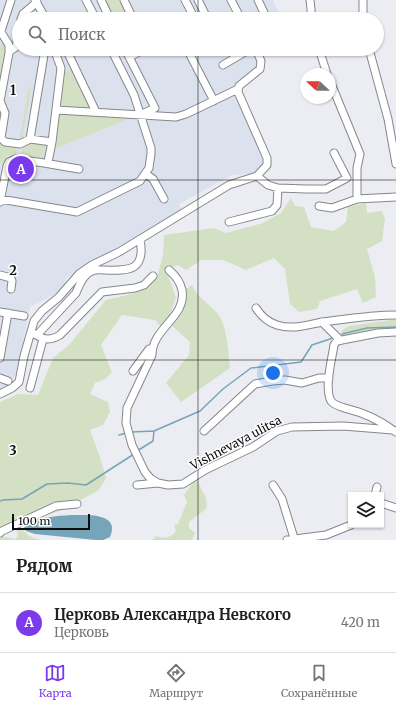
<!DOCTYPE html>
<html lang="ru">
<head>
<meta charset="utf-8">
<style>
	body { margin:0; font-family:Merriweather,serif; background:#f6f6f6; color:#202124 }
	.controls { position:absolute; right:12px; bottom:12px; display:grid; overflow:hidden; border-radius:0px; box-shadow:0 1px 3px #0004 }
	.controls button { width:36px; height:36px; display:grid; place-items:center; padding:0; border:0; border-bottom:1px solid #e0e0e0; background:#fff; color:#202124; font:20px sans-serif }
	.compass { position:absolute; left:300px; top:68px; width:36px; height:36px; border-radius:50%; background:#fff; box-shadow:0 1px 3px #0004; rotate:292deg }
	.scale { position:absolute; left:12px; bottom:10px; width:78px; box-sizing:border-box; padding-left:4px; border:2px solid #0c0d0f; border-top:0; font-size:11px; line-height:14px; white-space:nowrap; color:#0c0d0f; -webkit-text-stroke:3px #fff; paint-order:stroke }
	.you { position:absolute; left:273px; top:373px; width:14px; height:14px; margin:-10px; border:3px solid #fff; border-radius:50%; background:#1a73e8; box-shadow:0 0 0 6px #1a73e833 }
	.badge { display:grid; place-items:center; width:26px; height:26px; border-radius:50%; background:#7c3aed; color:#fff; font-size:13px; font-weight:700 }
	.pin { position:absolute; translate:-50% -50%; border:2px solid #fff; box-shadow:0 1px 4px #0006 }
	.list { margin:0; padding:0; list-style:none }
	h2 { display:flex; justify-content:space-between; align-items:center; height:52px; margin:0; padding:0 16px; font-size:17px }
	h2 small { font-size:13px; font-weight:400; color:#757577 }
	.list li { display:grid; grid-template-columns:26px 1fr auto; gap:12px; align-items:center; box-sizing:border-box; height:60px; padding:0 16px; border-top:1px solid #e0e0e0 }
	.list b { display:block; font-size:15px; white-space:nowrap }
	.list p { margin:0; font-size:13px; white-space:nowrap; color:#757577 }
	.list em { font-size:13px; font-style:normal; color:#757577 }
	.icon { flex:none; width:22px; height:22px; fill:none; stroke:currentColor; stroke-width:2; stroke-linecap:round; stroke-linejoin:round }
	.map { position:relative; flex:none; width:396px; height:540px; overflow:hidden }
	.search { position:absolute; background:#fff; box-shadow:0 1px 3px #0004; left:12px; right:12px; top:12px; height:44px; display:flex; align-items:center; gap:10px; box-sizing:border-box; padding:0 14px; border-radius:22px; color:#757577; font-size:15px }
	.sheet { height:112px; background:#fff }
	nav { display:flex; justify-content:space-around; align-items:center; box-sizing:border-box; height:56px; border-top:1px solid #e0e0e0; background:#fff; font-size:11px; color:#757577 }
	nav a { display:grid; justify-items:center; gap:2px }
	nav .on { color:#7c3aed }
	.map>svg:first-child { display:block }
</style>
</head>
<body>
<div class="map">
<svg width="396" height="540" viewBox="0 0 396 540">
	<rect width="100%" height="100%" fill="#ebedf3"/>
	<!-- built -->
	<path fill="#dce1ee" d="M 0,0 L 273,0 L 280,16 L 275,19 L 19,19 L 19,49 L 251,49 L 258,61 L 256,69 L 232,88 L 265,162 L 252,174 L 232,175 L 179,204 L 182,211 L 128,241 L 66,278 L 64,289 L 30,307 L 17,373 L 0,400 Z"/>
	<!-- green -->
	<path fill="#d4e0c3" d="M 105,0 L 122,0 L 132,19 L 115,19 Z
		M 3,38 L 8,47 L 0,97 L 0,48 Z
		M 72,68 L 92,109 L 59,109 L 63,73 Z
		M 29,86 L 31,89 L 22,141 L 19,143 Z
		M 59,112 L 133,117 L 57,148 L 55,147 Z
		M 29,142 L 46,145 L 43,161 L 21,157 L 23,146 Z
		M 0,143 L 17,146 L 16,156 L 7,155 L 4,163 L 0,163 Z
		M 291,198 L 295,206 L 304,207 L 311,227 L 334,231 L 346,222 L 348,207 L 366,203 L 367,213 L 382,211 L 385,219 L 382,241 L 367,249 L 375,277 L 376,297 L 363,303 L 357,289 L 320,301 L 317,309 L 299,312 L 290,304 L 285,269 L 274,258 L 246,270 L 223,260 L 201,260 L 186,270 L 178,265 L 166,269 L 176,298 L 168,319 L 161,327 L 155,320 L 122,315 L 101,345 L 112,372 L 105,379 L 95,383 L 90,394 L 108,402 L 110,412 L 103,425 L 90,430 L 100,457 L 106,478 L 99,490 L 60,511 L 0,529 L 0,402 L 18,394 L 38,395 L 53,358 L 68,346 L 106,300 L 135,293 L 149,287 L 158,274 L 163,255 L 164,235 L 214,228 L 226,233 L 263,223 L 281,213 Z
		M 192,285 C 198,300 213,305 220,317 C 228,332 228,351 230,368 L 181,402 L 166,383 L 189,355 L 190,342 L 170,324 L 183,305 L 186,289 Z
		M 391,320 L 396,320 L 396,328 L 354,336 L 344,337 L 341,331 L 349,326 Z
		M 196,478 L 206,498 L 207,508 L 189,522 L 189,528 L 195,533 L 192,540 L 152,540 L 156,536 C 164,539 171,538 176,531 L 174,525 L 178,524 L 187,502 L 184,495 Z
		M 19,527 L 21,527 C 27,536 32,538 42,540 L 0,540 L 0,536 L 15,539 L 18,536 L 17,531 Z"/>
	<!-- water -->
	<path fill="#76a4b9" d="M 71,515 C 86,515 121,512 110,537 L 103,540 L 96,540 L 35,534 L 26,531 L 24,528 L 27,523 C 41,517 56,516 71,515 Z"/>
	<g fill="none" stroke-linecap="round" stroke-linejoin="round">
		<!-- stream -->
		<path stroke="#76a4b9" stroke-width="1.5" d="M 342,334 L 367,328 L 396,327
			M 131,432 L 154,431
			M 119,435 L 127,433
			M 137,451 L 153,441 L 154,431 L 200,411 L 223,389 L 251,368 L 301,362 L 312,345 L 333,338
			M 0,501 L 3,500 L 22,499 L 47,484 L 68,483 L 86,485 L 134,454"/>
		<defs>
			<path id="minor" d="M 35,0 L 46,19
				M 86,0 L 96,19
				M 101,0 L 110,19
				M 124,0 L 133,19
				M 185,0 L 195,19
				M 198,0 L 207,18
				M 231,0 L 241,19
				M 258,0 L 267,19
				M 310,0 L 312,19
				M 363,0 L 363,19
				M 21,19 L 23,14 L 37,2
				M 1,32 L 9,45 L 9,53
				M 19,32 L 16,47 L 10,51 L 9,53 L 0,101 L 5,113 L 1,138 L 5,142 L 20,144 L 30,139 L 52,142
				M 0,34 L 11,0
				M 66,49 L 96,112
				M 125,49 L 155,108 L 142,114
				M 187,49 L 214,101
				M 319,49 L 327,74
				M 369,49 L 388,119 L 396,164
				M 129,57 L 145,49
				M 223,65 L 250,49
				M 330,81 L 360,154 L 357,168 L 357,199
				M 56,110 L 176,117 L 186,114 L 238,89
				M 30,139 L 45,49
				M 44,163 L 79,169
				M 146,174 L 153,179 L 164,199
				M 257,176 L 268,185 L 278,188 L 306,189 L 326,189 L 347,178 L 334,153
				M 0,199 L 77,212 L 140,181 L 149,168 L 151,154 L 151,148 L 134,95 L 111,49
				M 0,202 L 7,166 L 9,162 L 16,159 L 44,163 L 48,162 L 52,142 L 61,68 L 54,49
				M 319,206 L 332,208 L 357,199 L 396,197
				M 229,222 L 272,211 L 277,205 L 278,188
				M 169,270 C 176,276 180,281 182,290 C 187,317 152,328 152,355 L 127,408 L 126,423 L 132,445 L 145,472 L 150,478 L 158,483 L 168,485 L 183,484 L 205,470 L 253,447 L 277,431 L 292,427 L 343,426 L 393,430 L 396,432
				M 0,275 L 11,278 L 12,281 L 11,289
				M 256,308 C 261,316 267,322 277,325 C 292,330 307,325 322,322 C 346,319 372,315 396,315
				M 0,312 L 24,316
				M 322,322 L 340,340
				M 33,333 C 43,340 50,341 60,335 L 102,292 L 135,288 L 144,285 L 153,276
				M 37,335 L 76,293 C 79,286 83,274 92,271 C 96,269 100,270 104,270 C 129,271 146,271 140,239
				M 0,358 L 8,313
				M 133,371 L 149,349 L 152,349
				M 0,378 L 8,381
				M 30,388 L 43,339
				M 0,394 L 12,388 L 19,382 L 24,356 L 34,321 L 42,311 L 59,297 L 79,274 L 92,265 L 119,252 L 229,185 L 257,176 L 267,165 L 267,158 L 238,92 L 239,86 L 260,69 L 261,61 L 256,49
				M 393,430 C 379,420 365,413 348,409 C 342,407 335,406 331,401 C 324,388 332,359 334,345 L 337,341 L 378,333 L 396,332
				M 204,431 L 255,384 L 272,381 L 285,380 L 302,383 L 319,378 L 329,378
				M 137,485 L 158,483
				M 273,485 L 282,499 L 294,538
				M 375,495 L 377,487
				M 381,503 L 396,508
				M 0,533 L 2,531 L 56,506 L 77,504
				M 287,540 L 326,535 L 351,525"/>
		</defs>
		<!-- minor casing -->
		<use href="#minor" stroke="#85878c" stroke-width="9"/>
		<!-- minor -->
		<use href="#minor" stroke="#fff" stroke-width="7"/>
	</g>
	<!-- grid -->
	<path fill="none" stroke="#0c0d0f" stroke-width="1" stroke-opacity="0.55" d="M 198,0 L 198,19M 198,49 L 198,540M 0,180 L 396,180M 0,360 L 396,360"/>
	<g text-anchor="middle" stroke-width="3" stroke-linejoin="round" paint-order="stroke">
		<!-- street labels -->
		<g font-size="12" fill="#0c0d0f" stroke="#fff">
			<text transform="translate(236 443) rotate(-28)" y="4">Vishnevaya ulitsa</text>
		</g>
	</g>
	<g font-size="13" text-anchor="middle" font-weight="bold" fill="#0c0d0f" stroke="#fff" stroke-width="3" stroke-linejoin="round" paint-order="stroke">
		<text x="13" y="95">1</text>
		<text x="13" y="275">2</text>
		<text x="13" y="455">3</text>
	</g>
</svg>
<div class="controls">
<button><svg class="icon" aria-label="layers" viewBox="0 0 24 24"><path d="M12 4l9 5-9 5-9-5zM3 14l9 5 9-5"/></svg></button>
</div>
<svg class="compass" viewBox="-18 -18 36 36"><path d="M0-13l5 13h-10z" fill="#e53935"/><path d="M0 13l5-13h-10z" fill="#757577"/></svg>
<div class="scale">100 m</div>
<div class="you"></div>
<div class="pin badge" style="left:21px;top:169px">A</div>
<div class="search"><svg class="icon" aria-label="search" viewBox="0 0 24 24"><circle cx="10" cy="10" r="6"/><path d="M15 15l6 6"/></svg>Поиск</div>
</div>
<section class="sheet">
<h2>Рядом<small></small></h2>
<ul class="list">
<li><span class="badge">A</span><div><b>Церковь Александра Невского</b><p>Церковь</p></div><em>420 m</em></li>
</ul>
</section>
<nav>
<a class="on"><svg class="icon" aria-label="map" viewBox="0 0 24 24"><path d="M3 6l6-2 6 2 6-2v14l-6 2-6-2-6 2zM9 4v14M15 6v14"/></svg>Карта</a>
<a><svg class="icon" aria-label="directions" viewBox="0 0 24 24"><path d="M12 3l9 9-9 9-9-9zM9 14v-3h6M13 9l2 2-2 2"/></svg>Маршрут</a>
<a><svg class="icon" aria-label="saved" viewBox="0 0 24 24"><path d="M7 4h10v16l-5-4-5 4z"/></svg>Сохранённые</a>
</nav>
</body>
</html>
